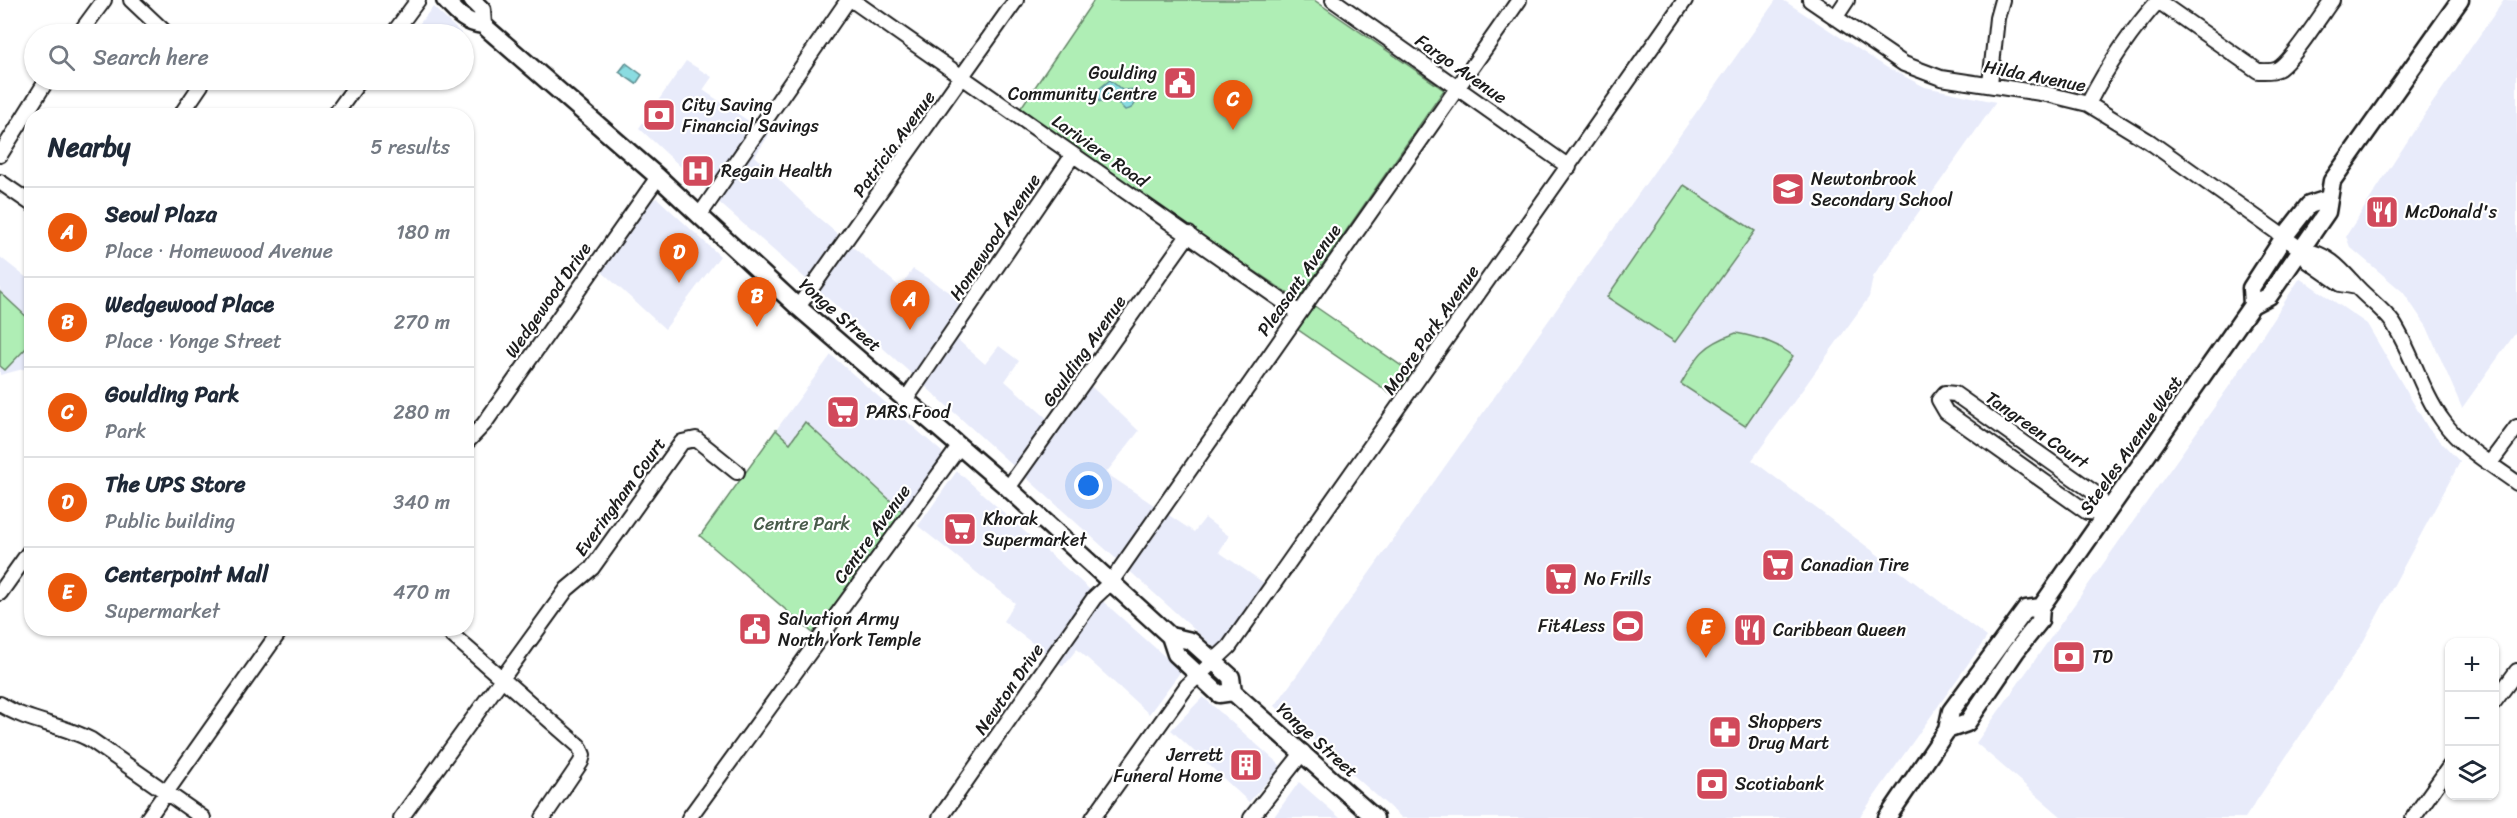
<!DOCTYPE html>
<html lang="en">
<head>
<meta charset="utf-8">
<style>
	body { margin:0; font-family:Sriracha,sans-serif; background:#f2f2f3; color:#1f2937 }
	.controls { position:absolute; right:18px; bottom:18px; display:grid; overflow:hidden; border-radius:12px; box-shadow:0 2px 4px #0004 }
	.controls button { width:54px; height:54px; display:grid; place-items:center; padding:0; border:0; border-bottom:2px solid #e0e1e3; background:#fff; color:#1f2937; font:30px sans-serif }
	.you { position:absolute; left:1089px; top:486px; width:21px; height:21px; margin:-15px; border:4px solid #fff; border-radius:50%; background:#1a73e8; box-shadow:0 0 0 9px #1a73e833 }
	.badge { display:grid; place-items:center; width:39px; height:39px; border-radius:50%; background:#ea580c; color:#fff; font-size:20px; font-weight:700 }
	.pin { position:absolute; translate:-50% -50px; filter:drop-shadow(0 2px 3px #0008) }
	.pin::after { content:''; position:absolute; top:32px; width:21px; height:18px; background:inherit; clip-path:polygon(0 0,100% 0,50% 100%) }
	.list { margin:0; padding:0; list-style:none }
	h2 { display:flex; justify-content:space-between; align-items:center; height:78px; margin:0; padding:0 24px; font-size:26px }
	h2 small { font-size:20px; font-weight:400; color:#747a83 }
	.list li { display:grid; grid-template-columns:39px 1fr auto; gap:18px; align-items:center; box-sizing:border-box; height:90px; padding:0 24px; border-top:2px solid #e0e1e3 }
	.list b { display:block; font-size:22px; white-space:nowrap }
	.list p { margin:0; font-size:20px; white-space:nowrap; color:#747a83 }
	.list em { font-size:20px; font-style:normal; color:#747a83 }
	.icon { flex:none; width:33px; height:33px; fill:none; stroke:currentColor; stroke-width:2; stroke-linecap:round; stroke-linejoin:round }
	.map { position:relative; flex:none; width:2517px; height:818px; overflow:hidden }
	.search { position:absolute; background:#fff; box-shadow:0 2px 4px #0004; left:24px; top:24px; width:450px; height:66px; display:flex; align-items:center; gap:15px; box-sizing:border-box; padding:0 21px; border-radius:33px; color:#747a83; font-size:22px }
	.panel { position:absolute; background:#fff; box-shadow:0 2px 4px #0004; left:24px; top:108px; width:450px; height:528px; border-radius:24px }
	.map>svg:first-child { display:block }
</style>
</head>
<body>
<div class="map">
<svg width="2517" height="818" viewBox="0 0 2517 818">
	<defs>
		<pattern id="water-waves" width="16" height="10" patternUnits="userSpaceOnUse" patternTransform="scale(1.5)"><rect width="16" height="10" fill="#8adce1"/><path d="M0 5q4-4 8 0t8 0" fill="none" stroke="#76bcc0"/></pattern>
	</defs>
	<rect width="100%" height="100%" fill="#fff"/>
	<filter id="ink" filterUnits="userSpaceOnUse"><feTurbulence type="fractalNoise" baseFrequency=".0167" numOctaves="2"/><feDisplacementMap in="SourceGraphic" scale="12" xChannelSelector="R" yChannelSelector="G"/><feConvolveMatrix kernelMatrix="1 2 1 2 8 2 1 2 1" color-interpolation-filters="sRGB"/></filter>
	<g filter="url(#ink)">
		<!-- built -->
		<path fill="#e8ebfa" d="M 1776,0 L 1783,0 L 1886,67 L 1925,87 L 1996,102 L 1873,277 L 1869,297 L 1752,460 L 1987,637 L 1859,818 L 1402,818 L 1275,706 Z
			M 2504,0 L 2517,0 L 2517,331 L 2462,408 L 2427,327 L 2403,292 L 2350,247 L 2346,236 L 2427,111 Z
			M 433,7 L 462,34 L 411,34 Z
			M 686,61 L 712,77 L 703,90 L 769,135 L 755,156 L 814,214 L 900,287 L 913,269 L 978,310 L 958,340 L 985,364 L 999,346 L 1019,361 L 1005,381 L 1050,421 L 1081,377 L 1139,431 L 1106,473 L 1194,532 L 1205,518 L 1229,536 L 1219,552 L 1267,585 L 1217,650 L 822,293 L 723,206 L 639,128 Z
			M 657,198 L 720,256 L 665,329 L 600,270 L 648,202 Z
			M 0,257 L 32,282 L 31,367 L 0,375 Z
			M 2300,278 L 2367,324 L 2428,428 L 2460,462 L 2363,642 L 2245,818 L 2063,818 L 1976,743 L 2230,385 Z
			M 831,355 L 942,452 L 942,459 L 903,512 L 805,423 L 790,443 L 776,430 Z
			M 957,471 L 1181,671 L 1149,714 L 1077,649 L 1063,666 L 1003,621 L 1015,603 L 918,526 Z
			M 1203,697 L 1281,766 L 1249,802 L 1171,730 Z
			M 1299,782 L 1340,818 L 1273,818 Z"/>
		<!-- park -->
		<path fill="#afeeb5" stroke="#668568" stroke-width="1.5" d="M 1094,0 L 1314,0 L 1444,90 L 1298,300 L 1193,230 L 1020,109 Z
			M 1684,185 L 1755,231 L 1675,342 L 1607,297 Z
			M 0,292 L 30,320 L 31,319 L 31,343 L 5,370 L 0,366 Z
			M 1313,305 L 1416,376 L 1399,399 L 1297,329 Z
			M 1736,333 C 1757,337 1776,342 1793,356 L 1745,426 L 1681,384 C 1698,354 1703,345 1736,333 Z
			M 805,422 L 903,512 L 815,635 L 700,536 L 776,430 L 790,443 Z"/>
		<!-- water -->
		<path fill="url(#water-waves)" stroke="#5e8f92" stroke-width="1.5" d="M 626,63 L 642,75 L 636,84 L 619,72 Z
			M 1110,80 L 1122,90 L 1138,89 C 1137,98 1137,109 1125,110 L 1116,101 C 1107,100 1102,107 1095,97 L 1099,89 Z"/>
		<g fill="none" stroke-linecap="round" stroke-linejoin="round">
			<defs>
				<path id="minor" d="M 131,0 L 167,34
					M 852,0 L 1298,312
					M 1333,0 L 1569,167
					M 1810,0 L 1904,64 L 1941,78 L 2047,94 L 2088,104 L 2150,142 L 2274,230 L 2302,250 L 2308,261 L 2341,284 L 2357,287
					M 2158,1 L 2258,71 C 2264,71 2272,72 2278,69 C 2291,62 2321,15 2332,0
					M 1835,18 L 1847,0
					M 79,34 L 104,0
					M 393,34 L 418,0
					M 1990,84 L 1997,18 L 2002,0
					M 2088,104 C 2107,67 2131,31 2159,0
					M 180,116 L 201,85 L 202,80
					M 334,116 L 360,80
					M 0,155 L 47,80
					M 0,182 L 32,204
					M 699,216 L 848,0
					M 2302,250 C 2329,254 2340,268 2357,287 C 2369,300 2383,309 2393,323 C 2413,354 2421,391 2443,421 C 2462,448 2491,464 2517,483
					M 798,307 L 1016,0
					M 1945,393 L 1955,394 L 2099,496 L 2106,513 L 2087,512 L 1946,412 L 1939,400 Z
					M 906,399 L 1073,155
					M 466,443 L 484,424 L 658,177
					M 2490,463 L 2517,427
					M 1008,488 L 1189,234
					M 0,593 L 32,548
					M 444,628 L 579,746 L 583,755 L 581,762 L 543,818
					M 2494,702 L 2517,671
					M 0,704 C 27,722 62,724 91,740 L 203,818
					M 148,818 L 282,628
					M 401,818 L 567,589 L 592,568 L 682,442 L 696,439 L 737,472
					M 689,818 L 959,447
					M 940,818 L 1094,598 L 1111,582 L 1519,0
					M 1093,818 L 1187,686 L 1229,647 L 1685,0
					M 1251,818 L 1303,752
					M 2413,818 L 2450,766"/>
				<path id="major" d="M 445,0 C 457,13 465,23 483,25 L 658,177 L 798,307 L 1008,488 L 1170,636 L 1191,641 L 1231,677 L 1233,692 L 1375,818
					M 472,0 L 482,10 L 483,25
					M 2252,305 L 2251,288 L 2284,237 L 2309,205 L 2328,199
					M 1170,636 L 1176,654 L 1219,694 L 1233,692
					M 1947,730 L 1967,723 L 2016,651 L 2040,621 L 2041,607 L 2252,305 L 2269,296 L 2327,212 L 2332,181 L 2460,0
					M 1887,818 L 1947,730 L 1951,711 L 2026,609 L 2041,607"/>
			</defs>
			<!-- minor casing -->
			<use href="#minor" stroke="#1c1c1c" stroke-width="18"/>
			<!-- major casing -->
			<use href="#major" stroke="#1c1c1c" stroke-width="21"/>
			<!-- minor -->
			<use href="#minor" stroke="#fff" stroke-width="14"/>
			<!-- major -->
			<use href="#major" stroke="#fff" stroke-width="16"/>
		</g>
	</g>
	<!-- icons -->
	<defs>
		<symbol id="civic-square" viewBox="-11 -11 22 22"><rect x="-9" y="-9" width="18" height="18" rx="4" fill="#d1495b" stroke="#fff"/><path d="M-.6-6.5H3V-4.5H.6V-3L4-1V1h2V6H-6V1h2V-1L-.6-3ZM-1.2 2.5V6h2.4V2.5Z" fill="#fff"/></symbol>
		<symbol id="bank-square" viewBox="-11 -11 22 22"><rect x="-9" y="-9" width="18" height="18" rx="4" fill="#d1495b" stroke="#fff"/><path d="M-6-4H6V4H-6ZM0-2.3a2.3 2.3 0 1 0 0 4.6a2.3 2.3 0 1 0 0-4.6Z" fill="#fff"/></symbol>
		<symbol id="hospital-square" viewBox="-11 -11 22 22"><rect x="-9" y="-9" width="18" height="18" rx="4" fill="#d1495b" stroke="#fff"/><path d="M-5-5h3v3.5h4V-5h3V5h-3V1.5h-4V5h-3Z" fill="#fff"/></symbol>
		<symbol id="school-square" viewBox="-11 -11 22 22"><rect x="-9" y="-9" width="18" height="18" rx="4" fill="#d1495b" stroke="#fff"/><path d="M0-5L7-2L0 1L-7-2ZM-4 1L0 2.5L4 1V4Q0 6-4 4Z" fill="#fff"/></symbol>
		<symbol id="restaurant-square" viewBox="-11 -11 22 22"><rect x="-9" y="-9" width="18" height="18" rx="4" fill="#d1495b" stroke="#fff"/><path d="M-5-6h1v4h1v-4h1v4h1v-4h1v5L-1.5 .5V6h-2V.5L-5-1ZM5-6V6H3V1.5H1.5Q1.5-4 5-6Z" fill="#fff"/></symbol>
		<symbol id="supermarket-square" viewBox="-11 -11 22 22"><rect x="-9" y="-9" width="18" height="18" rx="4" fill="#d1495b" stroke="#fff"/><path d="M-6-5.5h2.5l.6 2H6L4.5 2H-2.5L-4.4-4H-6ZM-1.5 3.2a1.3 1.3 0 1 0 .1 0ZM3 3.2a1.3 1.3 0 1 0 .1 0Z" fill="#fff"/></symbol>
		<symbol id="stadium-square" viewBox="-11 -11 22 22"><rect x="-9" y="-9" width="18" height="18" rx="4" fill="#d1495b" stroke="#fff"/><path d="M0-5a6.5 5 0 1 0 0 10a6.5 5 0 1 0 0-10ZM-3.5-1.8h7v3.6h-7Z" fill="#fff"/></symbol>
		<symbol id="pharmacy-square" viewBox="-11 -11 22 22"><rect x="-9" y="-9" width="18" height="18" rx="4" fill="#d1495b" stroke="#fff"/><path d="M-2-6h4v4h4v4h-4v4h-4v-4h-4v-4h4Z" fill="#fff"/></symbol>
		<symbol id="building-square" viewBox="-11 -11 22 22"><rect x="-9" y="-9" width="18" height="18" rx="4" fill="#d1495b" stroke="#fff"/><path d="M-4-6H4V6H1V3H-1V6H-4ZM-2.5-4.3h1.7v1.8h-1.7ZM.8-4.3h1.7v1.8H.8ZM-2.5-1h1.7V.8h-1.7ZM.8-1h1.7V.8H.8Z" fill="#fff"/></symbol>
	</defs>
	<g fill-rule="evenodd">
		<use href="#civic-square" x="1161" y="64" width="38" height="38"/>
		<use href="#bank-square" x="640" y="96" width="38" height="38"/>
		<use href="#hospital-square" x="679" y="152" width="38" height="38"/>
		<use href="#school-square" x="1769" y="170" width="38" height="38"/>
		<use href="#restaurant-square" x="2363" y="193" width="38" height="38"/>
		<use href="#supermarket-square" x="824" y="393" width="38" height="38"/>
		<use href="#supermarket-square" x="941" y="510" width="38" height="38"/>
		<use href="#supermarket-square" x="1759" y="546" width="38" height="38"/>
		<use href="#supermarket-square" x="1542" y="560" width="38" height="38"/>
		<use href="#stadium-square" x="1609" y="607" width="38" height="38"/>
		<use href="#civic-square" x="736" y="610" width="38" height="38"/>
		<use href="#restaurant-square" x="1731" y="611" width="38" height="38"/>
		<use href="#bank-square" x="2050" y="638" width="38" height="38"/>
		<use href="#pharmacy-square" x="1706" y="713" width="38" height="38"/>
		<use href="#building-square" x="1227" y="746" width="38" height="38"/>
		<use href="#bank-square" x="1693" y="765" width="38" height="38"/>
	</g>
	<g text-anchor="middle" stroke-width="4.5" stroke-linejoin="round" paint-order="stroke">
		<!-- street labels -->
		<g font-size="18" fill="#1c1c1c" stroke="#fff">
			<text transform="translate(1461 69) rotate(35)" y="6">Fargo Avenue</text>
			<text transform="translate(2035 76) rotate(11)" y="6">Hilda Avenue</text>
			<text transform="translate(894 144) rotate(-54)" y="6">Patricia Avenue</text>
			<text transform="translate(1100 151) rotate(35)" y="6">Lariviere Road</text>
			<text transform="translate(995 237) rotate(-56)" y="6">Homewood Avenue</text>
			<text transform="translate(1299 280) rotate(-55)" y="6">Pleasant Avenue</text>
			<text transform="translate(548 300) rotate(-55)" y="6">Wedgewood Drive</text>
			<text transform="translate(840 315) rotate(41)" y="6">Yonge Street</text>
			<text transform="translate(1431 330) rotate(-55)" y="6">Moore Park Avenue</text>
			<text transform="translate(1084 351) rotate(-55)" y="6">Goulding Avenue</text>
			<text transform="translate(2037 430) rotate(35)" y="6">Tangreen Court</text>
			<text transform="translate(2131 445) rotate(-55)" y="6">Steeles Avenue West</text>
			<text transform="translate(620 497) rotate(-54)" y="6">Everingham Court</text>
			<text transform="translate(872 534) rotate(-54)" y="6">Centre Avenue</text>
			<text transform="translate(1009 689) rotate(-55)" y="6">Newton Drive</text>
			<text transform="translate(1317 740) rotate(42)" y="6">Yonge Street</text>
		</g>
		<!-- poi labels -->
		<g font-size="18" fill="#1c1c1c" stroke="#fff" text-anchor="start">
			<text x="1157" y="79" text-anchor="end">Goulding<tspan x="1157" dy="21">Community Centre</tspan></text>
			<text x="682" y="111">City Saving<tspan x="682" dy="21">Financial Savings</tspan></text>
			<text x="721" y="177">Regain Health</text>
			<text x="1811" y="185">Newtonbrook<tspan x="1811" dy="21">Secondary School</tspan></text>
			<text x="2405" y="218">McDonald's</text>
			<text x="866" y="418">PARS Food</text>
			<text x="983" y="525">Khorak<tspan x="983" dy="21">Supermarket</tspan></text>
			<text x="1801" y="571">Canadian Tire</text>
			<text x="1584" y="585">No Frills</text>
			<text x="778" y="625">Salvation Army<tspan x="778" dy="21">North York Temple</tspan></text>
			<text x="1605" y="632" text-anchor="end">Fit4Less</text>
			<text x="1773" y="636">Caribbean Queen</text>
			<text x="2092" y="663">TD</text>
			<text x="1748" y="728">Shoppers<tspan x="1748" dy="21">Drug Mart</tspan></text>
			<text x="1223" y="761" text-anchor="end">Jerrett<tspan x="1223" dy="21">Funeral Home</tspan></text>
			<text x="1735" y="790">Scotiabank</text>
		</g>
		<!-- park labels -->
		<g font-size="18" fill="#485b4a" stroke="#fff">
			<text x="802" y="530">Centre Park</text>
		</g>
	</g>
</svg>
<div class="controls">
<button>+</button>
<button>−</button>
<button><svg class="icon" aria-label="layers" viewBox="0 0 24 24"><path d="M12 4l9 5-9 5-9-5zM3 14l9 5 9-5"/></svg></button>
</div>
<div class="you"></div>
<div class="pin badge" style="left:910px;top:330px">A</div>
<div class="pin badge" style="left:757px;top:327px">B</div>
<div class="pin badge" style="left:1233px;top:130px">C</div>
<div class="pin badge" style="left:679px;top:283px">D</div>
<div class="pin badge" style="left:1706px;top:658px">E</div>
<div class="search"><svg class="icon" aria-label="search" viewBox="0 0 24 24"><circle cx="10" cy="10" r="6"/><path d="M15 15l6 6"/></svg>Search here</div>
<section class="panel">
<h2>Nearby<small>5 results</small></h2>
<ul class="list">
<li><span class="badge">A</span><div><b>Seoul Plaza</b><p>Place · Homewood Avenue</p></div><em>180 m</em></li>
<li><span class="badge">B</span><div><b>Wedgewood Place</b><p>Place · Yonge Street</p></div><em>270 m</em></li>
<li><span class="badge">C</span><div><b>Goulding Park</b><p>Park</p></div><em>280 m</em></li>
<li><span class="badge">D</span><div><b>The UPS Store</b><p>Public building</p></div><em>340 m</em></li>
<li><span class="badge">E</span><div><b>Centerpoint Mall</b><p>Supermarket</p></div><em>470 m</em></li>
</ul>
</section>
</div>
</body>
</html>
